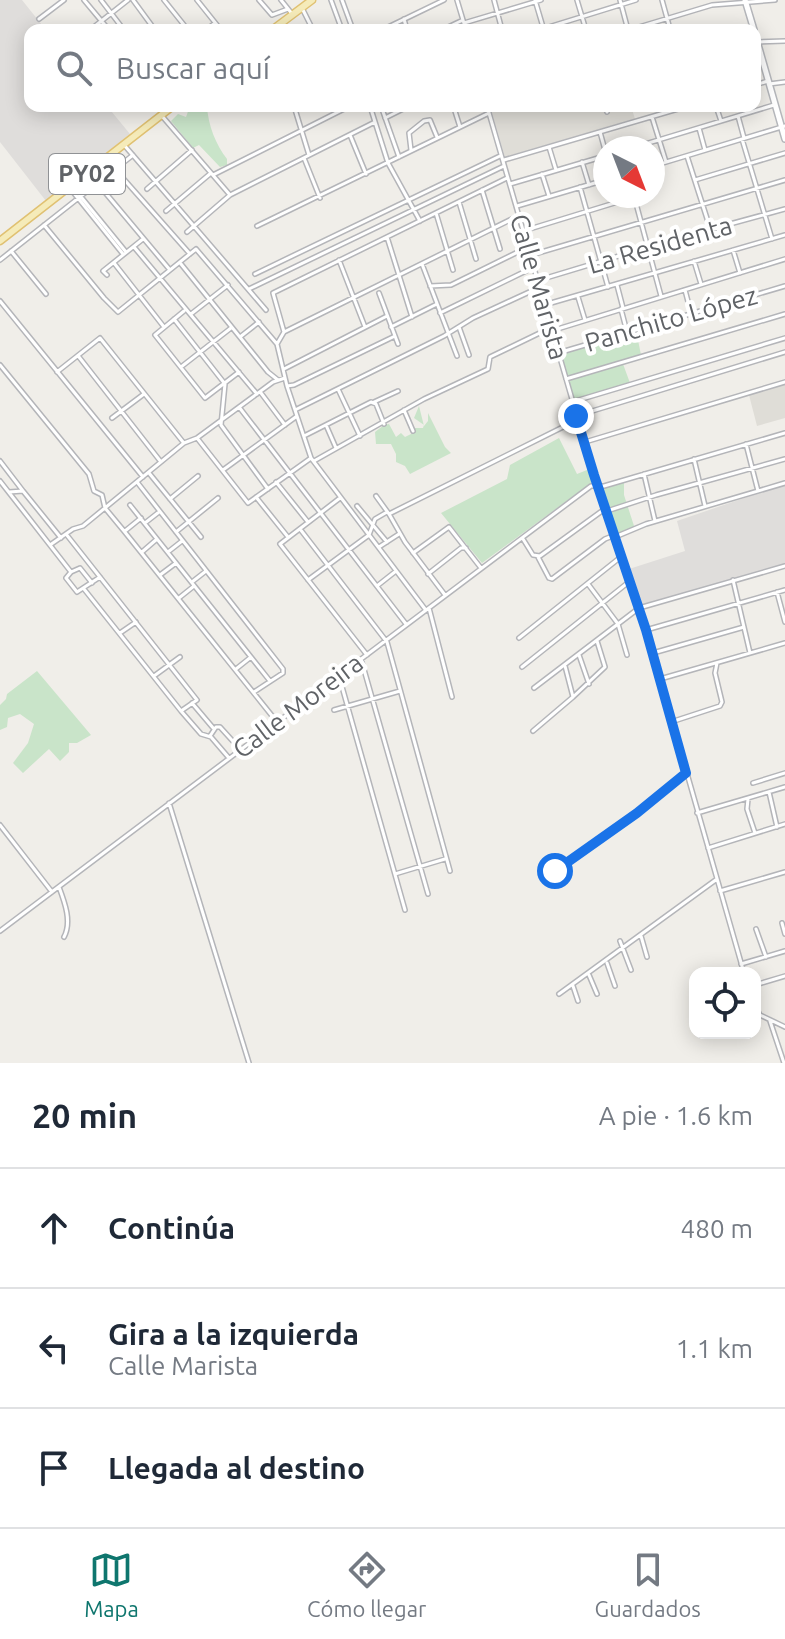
<!DOCTYPE html>
<html lang="es">
<head>
<meta charset="utf-8">
<style>
	body { margin:0; font-family:Ubuntu,sans-serif; background:#f6f6f7; color:#1f2937 }
	.controls { position:absolute; right:24px; bottom:24px; display:grid; overflow:hidden; border-radius:16px; box-shadow:0 4px 20px #0003 }
	.controls button { width:72px; height:72px; display:grid; place-items:center; padding:0; border:0; border-bottom:2px solid #e0e1e3; background:#fff; color:#1f2937; font:40px sans-serif }
	.compass { position:absolute; left:593px; top:136px; width:72px; height:72px; border-radius:50%; background:#fff; box-shadow:0 4px 20px #0003; rotate:138deg }
	.stop { position:absolute; width:24px; height:24px; margin:-18px; border:6px solid #1a73e8; border-radius:50%; background:#fff }
	.stop.end { background:#1a73e8; border-color:#fff; box-shadow:0 2px 8px #0008 }
	.list { margin:0; padding:0; list-style:none }
	h2 { display:flex; justify-content:space-between; align-items:center; height:104px; margin:0; padding:0 32px; font-size:34px }
	h2 small { font-size:26px; font-weight:400; color:#747a83 }
	.list li { display:grid; grid-template-columns:52px 1fr auto; gap:24px; align-items:center; box-sizing:border-box; height:120px; padding:0 32px; border-top:2px solid #e0e1e3 }
	.list b { display:block; font-size:30px; white-space:nowrap }
	.list p { margin:0; font-size:26px; white-space:nowrap; color:#747a83 }
	.list em { font-size:26px; font-style:normal; color:#747a83 }
	.icon { flex:none; width:44px; height:44px; fill:none; stroke:currentColor; stroke-width:2; stroke-linecap:round; stroke-linejoin:round }
	.map { position:relative; flex:none; width:785px; height:1063px; overflow:hidden }
	.search { position:absolute; background:#fff; box-shadow:0 4px 20px #0003; left:24px; right:24px; top:24px; height:88px; display:flex; align-items:center; gap:20px; box-sizing:border-box; padding:0 28px; border-radius:16px; color:#747a83; font-size:30px }
	.sheet { height:464px; background:#fff }
	nav { display:flex; justify-content:space-around; align-items:center; box-sizing:border-box; height:112px; border-top:2px solid #e0e1e3; background:#fff; font-size:22px; color:#747a83 }
	nav a { display:grid; justify-items:center; gap:4px }
	nav .on { color:#0f766e }
	.map>svg:first-child { display:block }
</style>
</head>
<body>
<div class="map">
<svg width="785" height="1063" viewBox="0 0 785 1063">
	<rect width="100%" height="100%" fill="#f0eee9"/>
	<!-- industrial -->
	<path fill="#dfdddb" d="M 0,0 L 22,0 L 46,30 L 30,30 L 30,106 L 107,106 L 130,134 L 46,201 L 0,142 Z
		M 785,484 L 785,565 L 642,608 L 629,569 L 685,551 L 677,521 Z"/>
	<!-- education -->
	<path fill="#dfddd7" d="M 490,106 L 631,106 L 635,119 L 505,157 Z
		M 785,384 L 785,418 L 757,426 L 749,395 Z"/>
	<!-- green -->
	<path fill="#c9e4c9" d="M 190,106 L 207,106 C 208,125 216,145 227,159 L 227,165 L 220,167 L 199,145 L 193,148 L 171,121 L 178,114 L 186,117 Z
		M 640,329 L 637,335 L 641,355 L 568,377 L 560,354 Z
		M 623,364 L 630,383 L 573,400 L 568,381 Z
		M 419,406 L 424,426 L 428,421 L 428,413 L 445,447 L 451,453 L 410,474 L 405,466 L 396,462 L 396,454 L 391,444 L 376,444 L 375,432 L 384,425 L 389,424 L 396,437 L 401,433 L 405,437 L 413,433 L 415,428 L 423,428 L 424,425 L 414,418 Z
		M 559,438 L 577,474 L 592,468 L 594,481 L 482,563 L 441,513 L 507,479 L 510,465 Z
		M 624,481 L 624,495 L 635,529 L 616,536 L 601,488 Z
		M 37,671 L 91,735 L 77,743 L 69,743 L 69,752 L 60,761 L 49,749 L 23,773 L 13,763 L 28,743 L 34,724 L 20,714 L 8,718 L 7,727 L 0,730 L 0,705 L 6,699 L 7,694 Z"/>
	<g fill="none" stroke-linecap="round" stroke-linejoin="round">
		<defs>
			<path id="street" d="M 84,0 L 109,30
				M 101,0 L 124,30
				M 133,0 L 155,30
				M 164,0 L 188,30
				M 197,0 L 221,30
				M 259,0 L 272,15 L 288,9
				M 281,0 L 293,15
				M 331,0 L 342,30
				M 342,0 L 353,30
				M 457,0 L 466,30
				M 494,0 L 502,30
				M 535,0 L 543,27
				M 577,0 L 586,30
				M 620,0 L 628,30
				M 662,0 L 670,29
				M 302,8 L 313,30
				M 39,19 L 64,0
				M 404,19 L 407,30
				M 464,23 L 541,0
				M 90,30 L 128,0
				M 206,30 L 215,23
				M 382,30 L 444,0
				M 442,30 L 463,20
				M 539,30 L 636,0
				M 629,30 L 712,5 L 775,0
				M 757,42 L 785,41
				M 769,84 L 785,82
				M 755,85 L 768,81
				M 294,106 L 309,155
				M 370,106 L 388,163 L 420,221
				M 381,106 L 399,157
				M 487,106 L 594,475 L 646,630 L 744,973
				M 605,106 L 607,112
				M 716,106 L 721,121
				M 551,107 L 553,106
				M 454,108 L 460,127
				M 162,116 L 230,195
				M 738,116 L 744,138
				M 652,117 L 666,162
				M 385,118 L 409,106
				M 699,128 L 705,150
				M 600,132 L 605,150
				M 350,135 L 366,174
				M 742,139 L 772,239
				M 125,146 L 266,310
				M 549,147 L 556,170
				M 632,148 L 774,105
				M 411,150 L 409,133 L 424,121 L 430,120 L 437,137
				M 687,156 L 711,231
				M 304,158 L 320,198
				M 106,159 L 190,254
				M 106,159 L 109,174
				M 504,160 L 688,106
				M 582,162 L 589,185
				M 653,166 L 785,126
				M 542,174 L 549,196
				M 213,175 L 350,106
				M 695,180 L 785,153
				M 98,184 L 170,270
				M 510,184 L 605,156
				M 69,187 L 123,254
				M 73,187 L 126,252
				M 580,187 L 608,287
				M 147,189 L 192,150
				M 482,190 L 500,249
				M 634,196 L 661,296
				M 459,202 L 476,259
				M 517,206 L 605,180
				M 166,211 L 211,173
				M 436,213 L 453,270
				M 44,225 L 104,298 L 118,312 L 196,249 L 277,344 L 287,386 L 311,458 L 425,609
				M 257,226 L 487,114
				M 523,231 L 634,197
				M 187,232 L 230,195 L 375,122
				M 387,237 L 412,317
				M 134,247 L 257,394
				M 733,250 L 740,273
				M 11,251 L 46,294
				M 528,256 L 785,180
				M 0,260 L 133,155
				M 339,260 L 365,327
				M 694,261 L 701,284
				M 114,263 L 164,327
				M 181,264 L 268,372 L 278,380
				M 422,264 L 457,356
				M 255,274 L 500,156
				M 107,275 L 103,271 L 143,239
				M 536,281 L 675,239 L 785,209
				M 617,285 L 623,308
				M 430,286 L 451,285 L 526,248
				M 249,289 L 504,166
				M 685,290 L 691,313
				M 379,293 L 398,344
				M 578,297 L 585,320
				M 0,301 L 143,477
				M 544,305 L 785,235
				M 621,309 L 627,332
				M 184,311 L 155,335 L 205,398 L 239,372
				M 440,313 L 530,269
				M 191,314 L 228,285
				M 174,319 L 225,384 L 221,425 L 268,489
				M 391,327 L 437,304
				M 459,327 L 469,355
				M 551,331 L 785,259
				M 284,332 L 273,293 L 507,178
				M 240,337 L 259,322
				M 277,344 L 284,332 L 518,216
				M 558,353 L 785,286
				M 79,357 L 161,462
				M 0,365 L 89,474 L 94,491 L 102,495 L 105,508 L 124,531 L 277,722
				M 181,367 L 231,328
				M 284,369 L 387,316
				M 57,372 L 100,338 L 183,442
				M 566,379 L 785,314
				M 287,386 L 294,385 L 395,336
				M 338,389 L 360,436
				M 261,393 L 285,425
				M 374,402 L 398,391
				M 572,402 L 785,338
				M 239,407 L 406,624
				M 295,410 L 444,336 L 473,318 L 538,288
				M 404,410 L 413,431
				M 576,416 L 785,352
				M 112,418 L 144,394
				M 326,425 L 336,448
				M 304,436 L 371,402 L 376,404 L 384,424
				M 197,438 L 248,503 L 311,458
				M 585,442 L 785,382
				M 746,444 L 758,491
				M 694,459 L 705,506
				M 0,461 L 23,491
				M 314,461 L 424,399 L 488,369 L 490,357 L 550,328
				M 223,470 L 297,416
				M 149,473 L 201,537
				M 644,474 L 655,521
				M 0,481 L 71,572
				M 137,482 L 283,669 L 283,673 L 254,692
				M 276,482 L 308,522
				M 9,492 L 23,491 L 61,538
				M 376,496 L 389,514 L 577,420
				M 256,497 L 288,537
				M 340,498 L 280,544 L 367,655
				M 170,499 L 198,476
				M 130,505 L 270,681
				M 357,506 L 387,542
				M 607,511 L 656,495 L 785,459
				M 389,514 L 405,542 L 445,595
				M 145,523 L 159,512
				M 300,529 L 387,642 L 450,871
				M 125,531 L 141,518
				M 176,532 L 218,498
				M 66,534 L 197,700 L 181,711
				M 615,537 L 646,524 L 785,483
				M 523,539 L 533,555 L 540,556 L 606,508
				M 50,545 L 73,529 L 83,526 L 184,443 L 197,438 L 273,382 L 285,378
				M 379,547 L 399,534
				M 142,552 L 157,539
				M 168,552 L 182,541
				M 413,553 L 449,527 L 481,568
				M 538,557 L 549,578 L 552,579 L 605,539 L 615,535
				M 428,574 L 461,548 L 466,548
				M 160,575 L 176,563
				M 308,580 L 369,535 L 375,519 L 387,512
				M 733,580 L 750,653
				M 192,582 L 206,571
				M 92,583 L 80,568 L 71,572 L 66,578 L 77,592 L 100,577
				M 588,584 L 618,624 L 627,655
				M 377,586 L 396,571
				M 84,589 L 181,711 L 201,734 L 211,737 L 229,758
				M 777,592 L 785,622
				M 179,598 L 194,586
				M 429,608 L 452,697
				M 646,630 L 785,590
				M 120,633 L 136,622
				M 519,638 L 622,556
				M 653,653 L 744,627
				M 579,655 L 589,684
				M 361,659 L 428,894
				M 522,667 L 630,581
				M 236,669 L 251,657
				M 154,676 L 180,657
				M 339,676 L 405,910
				M 660,679 L 785,643
				M 534,688 L 639,608 L 785,566
				M 573,697 L 605,667 L 597,641
				M 192,703 L 214,729
				M 334,710 L 400,691
				M 671,722 L 720,706 L 722,702 L 715,673 L 717,663
				M 533,731 L 573,697 L 565,666
				M 210,736 L 216,727 L 220,727 L 240,749
				M 753,783 L 785,773
				M 769,792 L 777,827
				M 748,799 L 747,809 L 755,833
				M 169,803 L 249,1063
				M 697,813 L 785,787
				M 0,825 L 52,892
				M 708,848 L 785,824
				M 555,871 L 637,813 L 686,773
				M 395,874 L 445,859
				M 59,887 C 65,903 72,922 64,937
				M 720,891 L 785,872
				M 782,923 L 785,934
				M 756,929 L 766,957
				M 0,931 L 591,486 L 604,486 L 785,433
				M 641,936 L 647,957
				M 620,941 L 631,970
				M 607,963 L 615,986
				M 741,964 L 785,951
				M 589,975 L 597,994
				M 755,985 L 785,976
				M 573,986 L 578,1001
				M 559,994 L 717,879
				M 755,1006 L 760,1015 L 785,1027
				M 770,1021 L 784,1063"/>
			<path id="secondary" d="M 745,0 L 754,30
				M 755,34 L 785,139"/>
			<path id="primary" d="M 272,30 L 312,0
				M 0,241 L 173,106"/>
		</defs>
		<!-- street casing -->
		<use href="#street" stroke="#b4b5b9" stroke-width="6"/>
		<!-- secondary casing -->
		<use href="#secondary" stroke="#b5b7bb" stroke-width="8"/>
		<!-- primary casing -->
		<use href="#primary" stroke="#e0c172" stroke-width="9"/>
		<!-- street -->
		<use href="#street" stroke="#fff" stroke-width="3"/>
		<!-- secondary -->
		<use href="#secondary" stroke="#fff" stroke-width="5"/>
		<!-- primary -->
		<use href="#primary" stroke="#f5ebb9" stroke-width="6"/>
	</g>
	<g fill="none" stroke-linecap="round" stroke-linejoin="round">
		<!-- route -->
		<path stroke="#1a73e8" stroke-width="10" d="M 555,871 L 637,813 L 686,773 L 646,630 L 594,475 L 576,416"/>
	</g>
	<g text-anchor="middle" stroke-width="8" stroke-linejoin="round" paint-order="stroke">
		<!-- shield labels -->
		<rect fill="#fff" stroke="#909295" stroke-width="2" x="49" y="154" width="76" height="40" rx="6"/>
		<g font-size="24" font-weight="bold" fill="#606367">
			<text x="87" y="182">PY02</text>
		</g>
		<!-- street labels -->
		<g font-size="26" fill="#606367" stroke="#fff">
			<text transform="translate(660 245) rotate(-16)" y="9">La Residenta</text>
			<text transform="translate(539 287) rotate(74)" y="9">Calle Marista</text>
			<text transform="translate(671 319) rotate(-16)" y="9">Panchito López</text>
			<text transform="translate(298 706) rotate(-37)" y="9">Calle Moreira</text>
		</g>
	</g>
</svg>
<div class="controls">
<button><svg class="icon" aria-label="locate" viewBox="0 0 24 24"><circle cx="12" cy="12" r="6"/><path d="M12 2v4M12 18v4M2 12h4M18 12h4"/></svg></button>
</div>
<svg class="compass" viewBox="-18 -18 36 36"><path d="M0-13l5 13h-10z" fill="#e53935"/><path d="M0 13l5-13h-10z" fill="#747a83"/></svg>
<div class="stop" style="left:555px;top:871px"></div>
<div class="stop end" style="left:576px;top:416px"></div>
<div class="search"><svg class="icon" aria-label="search" viewBox="0 0 24 24"><circle cx="10" cy="10" r="6"/><path d="M15 15l6 6"/></svg>Buscar aquí</div>
</div>
<section class="sheet">
<h2>20 min<small>A pie · 1.6 km</small></h2>
<ul class="list">
<li><svg class="icon" aria-label="ahead" viewBox="0 0 24 24"><path d="M12 20V5M6 11l6-6 6 6"/></svg><div><b>Continúa</b></div><em>480 m</em></li>
<li><svg class="icon" aria-label="left" viewBox="0 0 24 24"><path d="M17 20v-9H6M10 6l-5 5 5 5"/></svg><div><b>Gira a la izquierda</b><p>Calle Marista</p></div><em>1.1 km</em></li>
<li><svg class="icon" aria-label="arrive" viewBox="0 0 24 24"><path d="M6 21V4h12l-3 4 3 4H6"/></svg><div><b>Llegada al destino</b></div></li>
</ul>
</section>
<nav>
<a class="on"><svg class="icon" aria-label="map" viewBox="0 0 24 24"><path d="M3 6l6-2 6 2 6-2v14l-6 2-6-2-6 2zM9 4v14M15 6v14"/></svg>Mapa</a>
<a><svg class="icon" aria-label="directions" viewBox="0 0 24 24"><path d="M12 3l9 9-9 9-9-9zM9 14v-3h6M13 9l2 2-2 2"/></svg>Cómo llegar</a>
<a><svg class="icon" aria-label="saved" viewBox="0 0 24 24"><path d="M7 4h10v16l-5-4-5 4z"/></svg>Guardados</a>
</nav>
</body>
</html>
